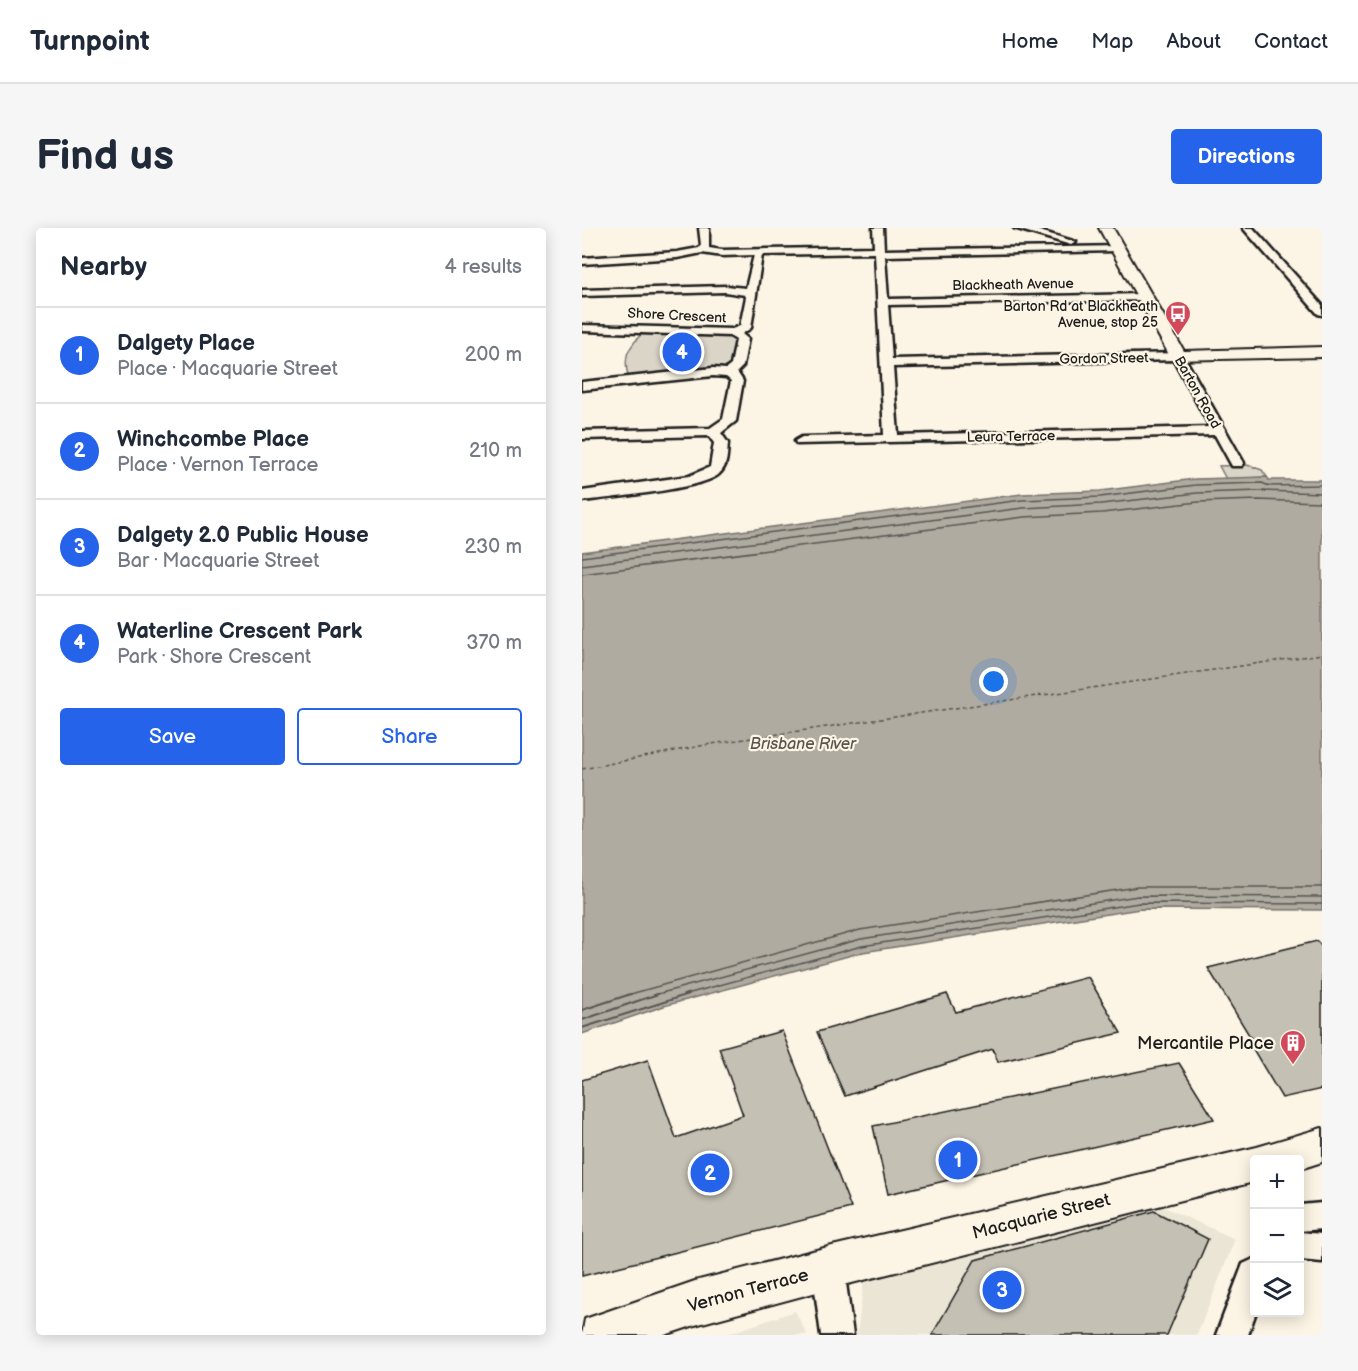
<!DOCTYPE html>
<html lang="en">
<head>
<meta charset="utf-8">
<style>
	body { margin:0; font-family:"Balsamiq Sans",sans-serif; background:#f6f6f7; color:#1f2937 }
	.controls { position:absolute; right:18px; bottom:18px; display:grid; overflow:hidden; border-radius:6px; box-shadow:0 3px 15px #0003 }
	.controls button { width:54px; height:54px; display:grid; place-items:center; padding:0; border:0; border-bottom:2px solid #e0e1e3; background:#fff; color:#1f2937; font:30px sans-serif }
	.you { position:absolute; left:412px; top:454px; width:21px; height:21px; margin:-15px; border:4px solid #fff; border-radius:50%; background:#1a73e8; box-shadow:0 0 0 9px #1a73e833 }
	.badge { display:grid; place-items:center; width:39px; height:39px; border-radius:50%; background:#2563eb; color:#fff; font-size:20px; font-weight:700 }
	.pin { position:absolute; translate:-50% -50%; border:3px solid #fff; box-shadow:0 2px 6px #0006 }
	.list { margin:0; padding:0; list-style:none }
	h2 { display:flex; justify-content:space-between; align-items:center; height:78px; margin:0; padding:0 24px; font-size:26px }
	h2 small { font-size:20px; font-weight:400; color:#747a83 }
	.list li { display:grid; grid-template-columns:39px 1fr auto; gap:18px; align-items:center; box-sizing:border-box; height:96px; padding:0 24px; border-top:2px solid #e0e1e3 }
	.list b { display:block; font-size:22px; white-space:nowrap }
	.list p { margin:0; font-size:20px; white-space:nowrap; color:#747a83 }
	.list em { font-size:20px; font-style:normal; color:#747a83 }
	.actions { display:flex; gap:12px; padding:18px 24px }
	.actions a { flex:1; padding:14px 0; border:2px solid #2563eb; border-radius:6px; text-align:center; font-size:21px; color:#2563eb }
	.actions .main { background:#2563eb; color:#fff }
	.icon { flex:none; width:33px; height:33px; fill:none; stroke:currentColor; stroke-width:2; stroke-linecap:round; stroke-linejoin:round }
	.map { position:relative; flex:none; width:740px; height:1107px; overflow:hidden; border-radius:6px }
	header { display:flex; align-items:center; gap:36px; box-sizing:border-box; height:84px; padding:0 30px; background:#fff; border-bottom:2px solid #e0e1e3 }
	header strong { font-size:28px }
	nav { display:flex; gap:33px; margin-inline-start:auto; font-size:21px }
	.intro { display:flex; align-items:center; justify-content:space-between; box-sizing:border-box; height:144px; padding:0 36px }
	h1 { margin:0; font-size:42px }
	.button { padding:15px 27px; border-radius:6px; background:#2563eb; color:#fff; font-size:21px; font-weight:700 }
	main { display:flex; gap:36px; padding:0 36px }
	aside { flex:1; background:#fff; border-radius:6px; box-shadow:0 3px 15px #0003 }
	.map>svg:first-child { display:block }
</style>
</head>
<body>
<header>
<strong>Turnpoint</strong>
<nav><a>Home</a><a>Map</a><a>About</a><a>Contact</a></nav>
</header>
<div class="intro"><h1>Find us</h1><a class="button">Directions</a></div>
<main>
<aside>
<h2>Nearby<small>4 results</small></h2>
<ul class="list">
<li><span class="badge">1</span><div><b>Dalgety Place</b><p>Place · Macquarie Street</p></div><em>200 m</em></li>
<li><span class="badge">2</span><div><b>Winchcombe Place</b><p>Place · Vernon Terrace</p></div><em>210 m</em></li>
<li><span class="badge">3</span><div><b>Dalgety 2.0 Public House</b><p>Bar · Macquarie Street</p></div><em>230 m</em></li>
<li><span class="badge">4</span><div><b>Waterline Crescent Park</b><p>Park · Shore Crescent</p></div><em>370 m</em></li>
</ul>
<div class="actions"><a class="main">Save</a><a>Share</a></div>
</aside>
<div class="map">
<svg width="740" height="1107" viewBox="0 0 740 1107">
	<rect width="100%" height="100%" fill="#fcf5e5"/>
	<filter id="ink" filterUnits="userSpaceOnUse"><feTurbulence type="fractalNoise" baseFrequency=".0167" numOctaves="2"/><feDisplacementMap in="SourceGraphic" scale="12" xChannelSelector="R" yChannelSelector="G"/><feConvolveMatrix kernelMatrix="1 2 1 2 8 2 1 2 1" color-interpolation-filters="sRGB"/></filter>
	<g filter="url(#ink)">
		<!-- built -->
		<path fill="#ebe5d6" d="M 579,978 L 653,1011 L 615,1107 L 275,1107 L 282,1052 Z
			M 213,1083 L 225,1107 L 143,1107 Z"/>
		<!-- green -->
		<path fill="#dbd5c8" stroke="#7c7872" stroke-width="1.5" d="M 63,102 L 141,108 L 156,111 L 151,139 L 47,152 C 40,126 46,121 63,102 Z
			M 665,237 L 680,242 L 685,249 L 644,251 L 637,238 Z"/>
		<!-- water -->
		<path fill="#b0aba1" stroke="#75726c" stroke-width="1.5" d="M 685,249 L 687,252 L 740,252 L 740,682 L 558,681 L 281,724 L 82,778 L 0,806 L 0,324 L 440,266 L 518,263 L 613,251 Z"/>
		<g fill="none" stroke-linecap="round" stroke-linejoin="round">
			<!-- shore-far1 -->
			<path stroke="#575551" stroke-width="1.5" d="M 0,329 L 440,272 L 518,269 L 614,257 L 680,255 L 687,258 L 740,257
				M 0,337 L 441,280 L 519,276 L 615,265 L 678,263 L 740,265
				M 0,346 L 442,289 L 520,285 L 616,274 L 676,272 L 740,274
				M 45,767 L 278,702 L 555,659 L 740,659
				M 72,767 L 279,711 L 556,668 L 740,669
				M 101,767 L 280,718 L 557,675 L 740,676"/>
			<!-- shore -->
			<path stroke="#575551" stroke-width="2" d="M 0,782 L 49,766
				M 0,792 L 76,766
				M 0,800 L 107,766"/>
			<!-- ferry -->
			<path stroke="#575551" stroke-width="1.5" stroke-dasharray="4 3" stroke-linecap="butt" d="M 0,541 L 129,516 L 740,426"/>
		</g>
		<!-- building -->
		<path fill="#c4c0b3" stroke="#1c1c1c" stroke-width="1.5" d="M 735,713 L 740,719 L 740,861 L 700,870 L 668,816 L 672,815 L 626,740 Z
			M 506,749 L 539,805 L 416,834 L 411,821 L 263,868 L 235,804 L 365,766 L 374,784 Z
			M 200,803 L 269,980 L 0,1048 L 0,852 L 66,832 L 94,910 L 161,887 L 137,820 Z
			M 597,835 L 632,891 L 306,966 L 291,898 Z
			M 572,983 L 626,1011 L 585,1107 L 350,1107 L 393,1032 Z"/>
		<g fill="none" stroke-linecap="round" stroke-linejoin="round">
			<defs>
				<path id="street" d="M 117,0 L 127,0 L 127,20 L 140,22 L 292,19 L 291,0 L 301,0 L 302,22 L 539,18 L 539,22 L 535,23 L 303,28 L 306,71 L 562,66 L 567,69 L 562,72 L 306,77 L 310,131 L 600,125 L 662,235 L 660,238 L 650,238 L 633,207 L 215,216 L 213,213 L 220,209 L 302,207 L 293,25 L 180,27 L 169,100 L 160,106 L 166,111 L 161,138 L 155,144 L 161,153 L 154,193 L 139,205 L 146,215 C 145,226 146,238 137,246 C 122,261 25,270 0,273 L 0,263 L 107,248 L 128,239 L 132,215 L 127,208 L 0,211 L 0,203 L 128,200 L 141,191 L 149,153 L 144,149 L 131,148 L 0,162 L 0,154 L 131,140 L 144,141 L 149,137 L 154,112 L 148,108 L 0,103 L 0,97 L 150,101 L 158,98 L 164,69 L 163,67 L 143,64 L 0,68 L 0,62 L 143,58 L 164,60 L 172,27 L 140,28 L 120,25 L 95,30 L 0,36 L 0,30 L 95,24 L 117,20 L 119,17 ZM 592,132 L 628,199 L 316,207 L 311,139 Z
					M 432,0 L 448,0 L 494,14 L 489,17 Z
					M 661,0 L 671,0 L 740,77 L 740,87 L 736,86 Z
					M 740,975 L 740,1001 L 718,1003 L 718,977 Z
					M 718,1004 L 740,1006 L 740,1034 L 718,1032 Z
					M 246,1026 L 257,1030 L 262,1040 L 271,1107 L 239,1107 L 230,1040 L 235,1030 Z
					M 672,1031 L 674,1084 L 666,1107 L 634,1107 L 661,1036 Z"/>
				<path id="secondary" d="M 517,0 L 531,0 L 602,123 L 740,119 L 740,129 L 590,132 Z
					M 740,900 L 740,934 L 718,941 L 718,932 L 672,932 L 672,954 L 246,1061 L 113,1097 L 83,1107 L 0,1107 L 3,1091 L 113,1053 L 246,1019 L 675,919 Z"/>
			</defs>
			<!-- street casing -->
			<use href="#street" stroke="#1c1c1c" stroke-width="5"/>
			<!-- secondary casing -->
			<use href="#secondary" stroke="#1c1c1c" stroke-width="4"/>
			<!-- street -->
			<use href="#street" fill="#fcf5e5" fill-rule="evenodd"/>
			<!-- secondary -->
			<use href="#secondary" fill="#fcf5e5" fill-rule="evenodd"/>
		</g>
	</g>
	<!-- icons -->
	<defs>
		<symbol id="bus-pin" viewBox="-11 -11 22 30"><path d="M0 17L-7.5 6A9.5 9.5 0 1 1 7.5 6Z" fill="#d1495b" stroke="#fcf5e5"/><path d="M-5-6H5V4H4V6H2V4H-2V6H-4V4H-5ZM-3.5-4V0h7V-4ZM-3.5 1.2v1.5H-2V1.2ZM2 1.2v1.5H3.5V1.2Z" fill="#fff"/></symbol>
		<symbol id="building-pin" viewBox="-11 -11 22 30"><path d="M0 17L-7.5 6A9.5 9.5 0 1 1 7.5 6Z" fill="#d1495b" stroke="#fcf5e5"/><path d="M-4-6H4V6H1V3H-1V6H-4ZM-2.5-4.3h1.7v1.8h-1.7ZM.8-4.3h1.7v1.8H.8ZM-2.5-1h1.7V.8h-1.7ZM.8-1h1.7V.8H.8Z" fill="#fff"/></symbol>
	</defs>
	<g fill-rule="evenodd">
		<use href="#bus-pin" x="581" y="71" width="30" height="40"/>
		<use href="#building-pin" x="696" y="800" width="30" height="40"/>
	</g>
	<g text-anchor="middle" stroke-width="4.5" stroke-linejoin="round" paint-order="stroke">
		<!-- far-street labels -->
		<g font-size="14" fill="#1c1c1c" stroke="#fcf5e5">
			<text transform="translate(431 56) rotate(-1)" y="5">Blackheath Avenue</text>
			<text transform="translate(95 87) rotate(3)" y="5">Shore Crescent</text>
			<text transform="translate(522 130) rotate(-1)" y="5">Gordon Street</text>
			<text transform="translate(616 164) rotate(61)" y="5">Barton Road</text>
			<text transform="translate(429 208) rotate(-1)" y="5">Leura Terrace</text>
		</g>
		<!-- far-poi labels -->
		<g font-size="14" fill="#1c1c1c" stroke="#fcf5e5" text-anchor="end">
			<text x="576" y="83">Barton Rd at Blackheath<tspan x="576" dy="16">Avenue, stop 25</tspan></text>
		</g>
		<!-- water labels -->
		<g font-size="16" font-style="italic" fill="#575551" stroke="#fcf5e5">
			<text x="221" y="521">Brisbane River</text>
		</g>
		<!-- near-poi labels -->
		<g font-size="18" fill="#1c1c1c" stroke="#fcf5e5" text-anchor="end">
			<text x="692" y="821">Mercantile Place</text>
		</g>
		<!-- near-street labels -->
		<g font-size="18" fill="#1c1c1c" stroke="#fcf5e5">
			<text transform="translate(459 988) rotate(-14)" y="6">Macquarie Street</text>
			<text transform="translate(166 1062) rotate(-15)" y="6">Vernon Terrace</text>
		</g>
	</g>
</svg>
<div class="controls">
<button>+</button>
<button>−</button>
<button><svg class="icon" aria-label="layers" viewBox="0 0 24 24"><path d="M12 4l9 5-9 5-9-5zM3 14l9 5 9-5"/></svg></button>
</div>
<div class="you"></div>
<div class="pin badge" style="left:376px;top:932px">1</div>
<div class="pin badge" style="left:128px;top:945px">2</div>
<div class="pin badge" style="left:420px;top:1062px">3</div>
<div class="pin badge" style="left:100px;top:124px">4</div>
</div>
</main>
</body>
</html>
